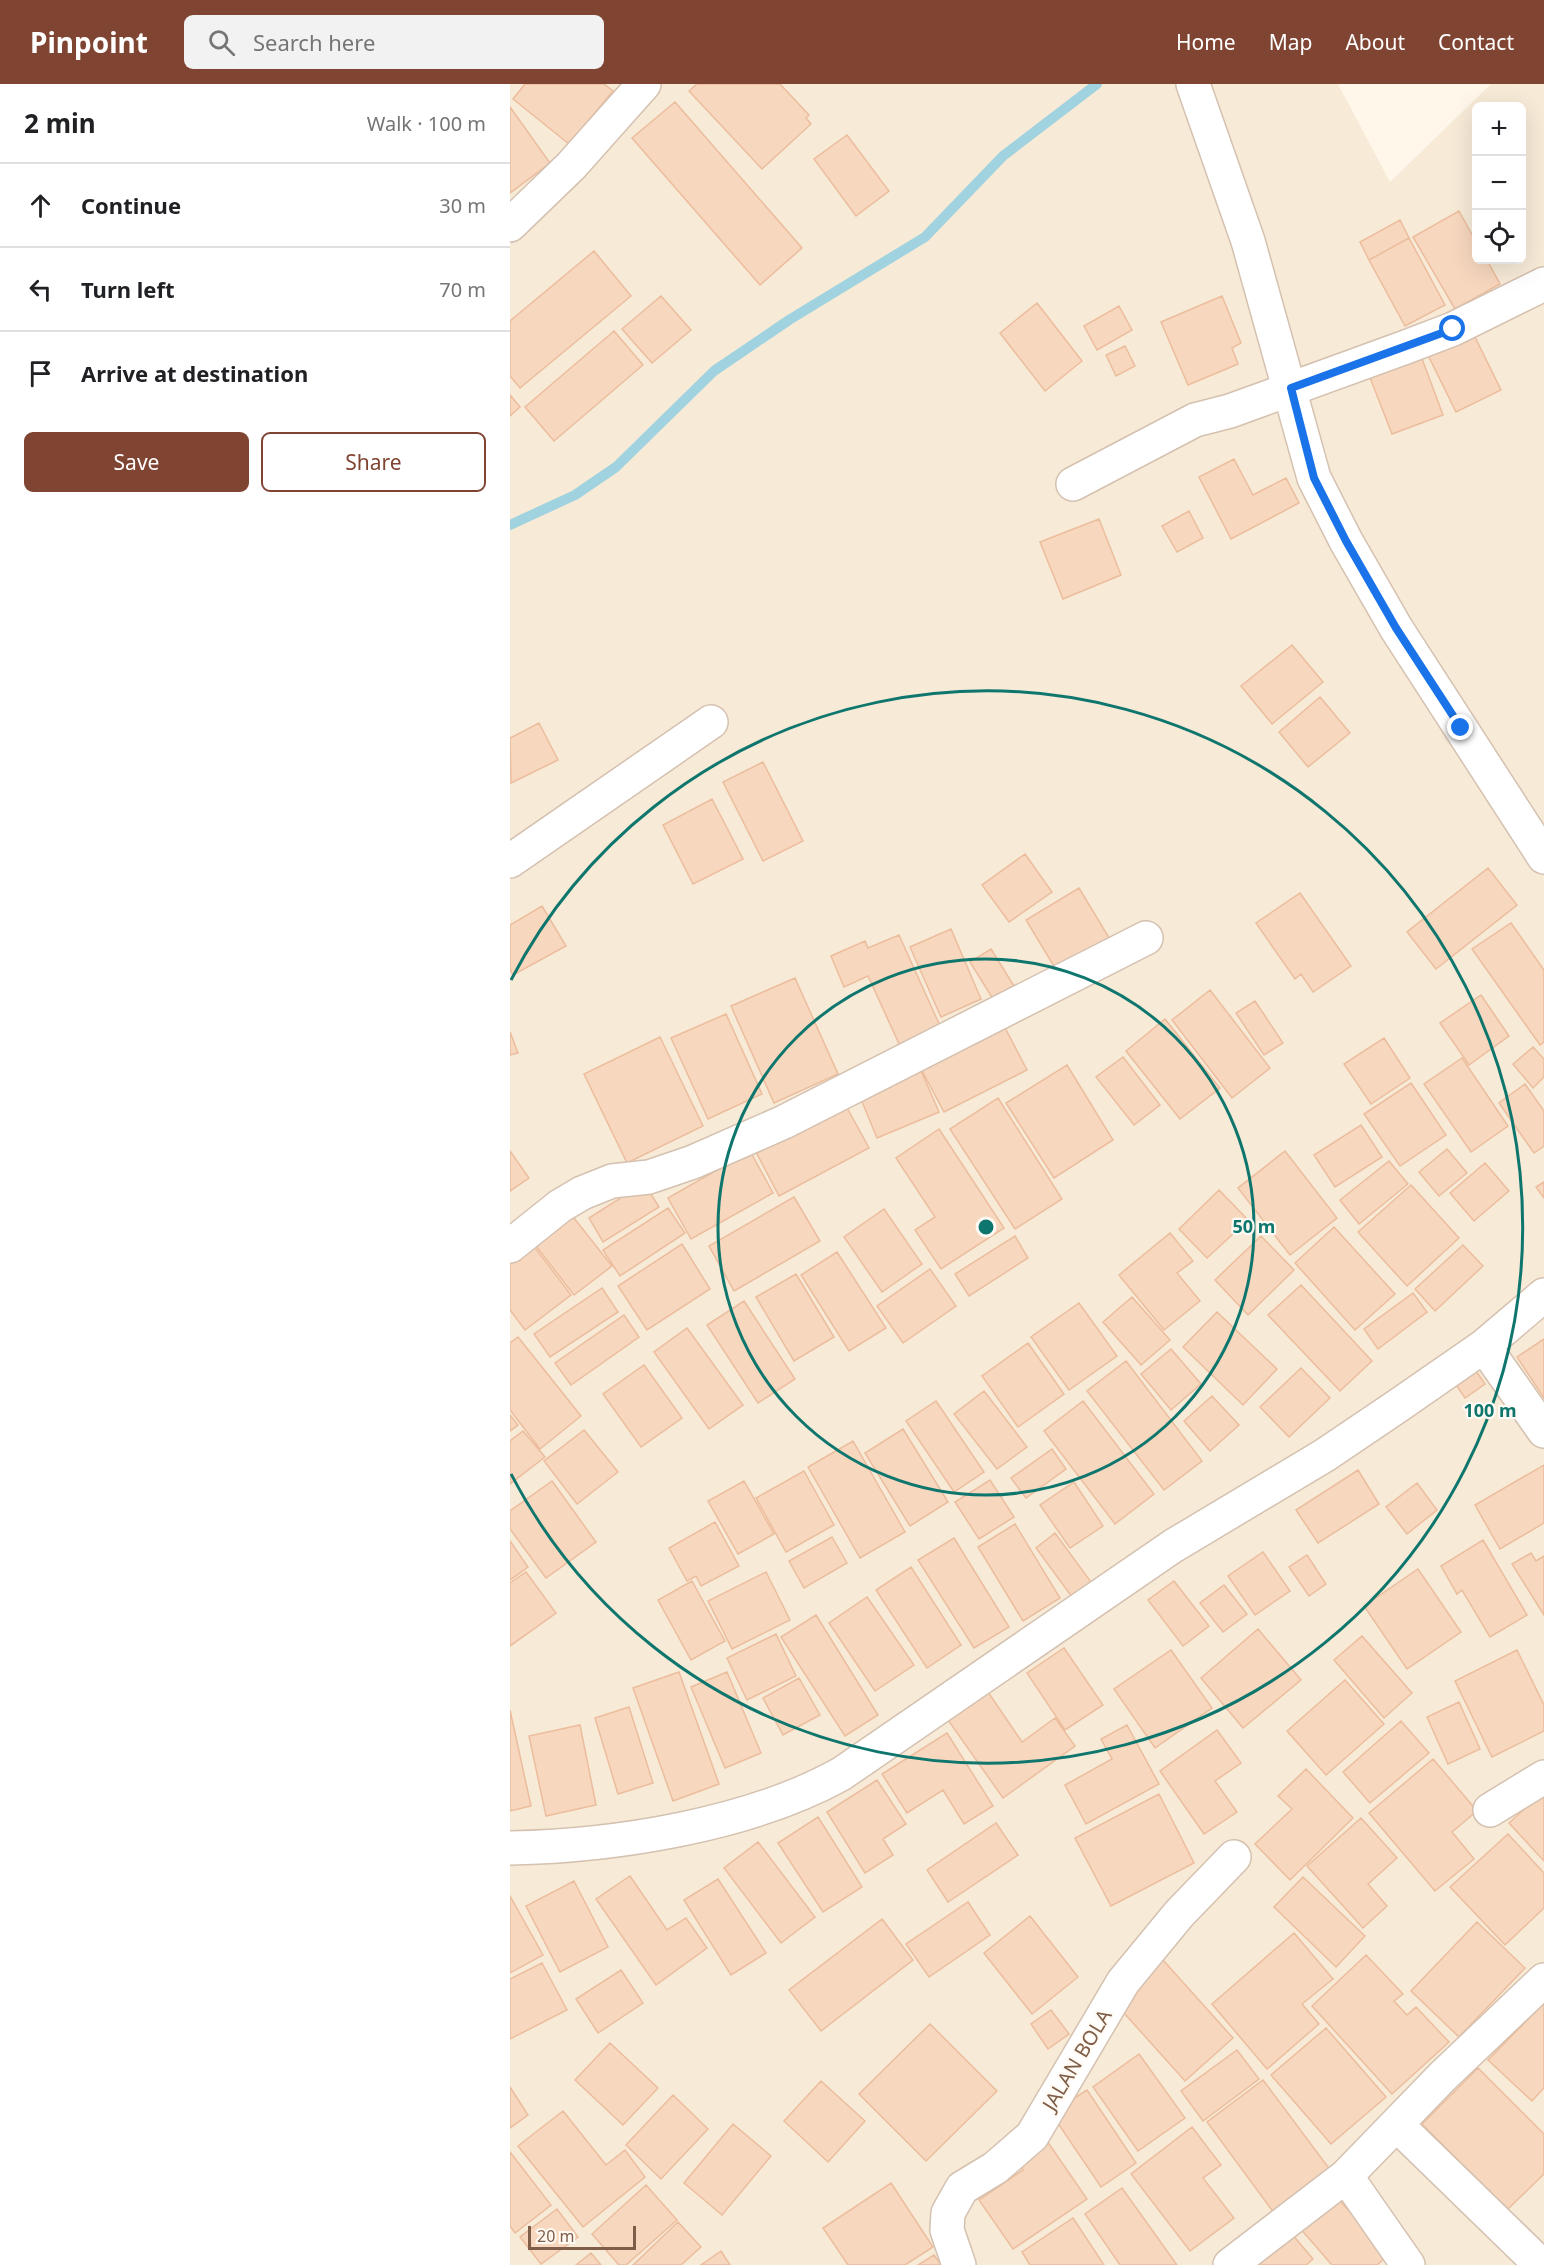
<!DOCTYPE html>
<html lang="en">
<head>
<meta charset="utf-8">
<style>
	body { margin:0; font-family:"Noto Sans",sans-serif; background:#f2f2f2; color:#202124 }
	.controls { position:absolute; right:18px; top:18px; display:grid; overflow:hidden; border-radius:9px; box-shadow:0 6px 24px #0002 }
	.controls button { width:54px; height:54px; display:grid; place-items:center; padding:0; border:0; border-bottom:2px solid #e0e0e0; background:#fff; color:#202124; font:30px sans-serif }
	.scale { position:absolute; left:18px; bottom:15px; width:108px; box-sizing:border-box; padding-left:6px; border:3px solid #7e5d49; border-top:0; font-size:16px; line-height:21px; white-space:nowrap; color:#7e5d49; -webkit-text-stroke:4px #fffaf3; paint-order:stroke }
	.stop { position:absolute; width:18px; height:18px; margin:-14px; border:4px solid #1a73e8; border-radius:50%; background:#fff }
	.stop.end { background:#1a73e8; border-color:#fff; box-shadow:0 2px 6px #0008 }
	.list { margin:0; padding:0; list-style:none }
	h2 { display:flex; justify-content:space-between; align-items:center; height:78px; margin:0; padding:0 24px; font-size:26px }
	h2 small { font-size:20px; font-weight:400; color:#757577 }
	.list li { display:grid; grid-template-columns:39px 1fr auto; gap:18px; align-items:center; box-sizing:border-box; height:84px; padding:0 24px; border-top:2px solid #e0e0e0 }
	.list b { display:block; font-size:22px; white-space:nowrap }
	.list em { font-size:20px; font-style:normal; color:#757577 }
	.actions { display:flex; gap:12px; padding:18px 24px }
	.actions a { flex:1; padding:14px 0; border:2px solid #7f4432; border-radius:9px; text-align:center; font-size:21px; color:#7f4432 }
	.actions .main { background:#7f4432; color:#fff }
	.icon { flex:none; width:33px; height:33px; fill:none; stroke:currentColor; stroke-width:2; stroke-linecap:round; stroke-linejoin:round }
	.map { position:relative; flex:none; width:1034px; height:2181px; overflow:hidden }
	header { display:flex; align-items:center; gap:36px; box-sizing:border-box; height:84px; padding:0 30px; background:#7f4432; color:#fff }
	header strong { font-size:28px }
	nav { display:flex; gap:33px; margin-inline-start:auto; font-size:21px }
	.search { width:420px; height:54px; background:#f2f2f2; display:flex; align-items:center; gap:15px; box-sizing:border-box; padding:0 21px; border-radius:9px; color:#757577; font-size:22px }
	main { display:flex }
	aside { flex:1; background:#fff }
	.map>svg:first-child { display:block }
</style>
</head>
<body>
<header>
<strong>Pinpoint</strong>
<div class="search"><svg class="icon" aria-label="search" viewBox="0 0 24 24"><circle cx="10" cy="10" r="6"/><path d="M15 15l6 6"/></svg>Search here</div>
<nav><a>Home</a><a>Map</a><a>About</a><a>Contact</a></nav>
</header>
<main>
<aside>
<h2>2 min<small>Walk · 100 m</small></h2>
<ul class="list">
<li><svg class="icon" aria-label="ahead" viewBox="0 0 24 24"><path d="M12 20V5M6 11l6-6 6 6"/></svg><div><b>Continue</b></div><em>30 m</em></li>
<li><svg class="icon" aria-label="left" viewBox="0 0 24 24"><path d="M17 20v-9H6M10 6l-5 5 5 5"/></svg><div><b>Turn left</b></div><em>70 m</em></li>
<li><svg class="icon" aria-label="arrive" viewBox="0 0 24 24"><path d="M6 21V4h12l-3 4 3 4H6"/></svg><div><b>Arrive at destination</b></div></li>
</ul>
<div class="actions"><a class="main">Save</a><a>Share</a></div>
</aside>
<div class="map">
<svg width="1034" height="2181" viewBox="0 0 1034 2181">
	<rect width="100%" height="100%" fill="#fff7ea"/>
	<!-- residential -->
	<path fill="#f7ead7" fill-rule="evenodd" d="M 0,0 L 828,0 L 880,98 L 981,0 L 1034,0 L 1034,2181 L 0,2181 ZM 966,22 L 1011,22 L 1011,176 L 966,176 Z"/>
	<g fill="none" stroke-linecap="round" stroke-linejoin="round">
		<!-- stream -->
		<path stroke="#a0d3df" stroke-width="10" d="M 0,441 L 65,411 L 106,383 L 204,287 L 279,236 L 415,153 L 493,72 L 587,0"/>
	</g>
	<!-- building -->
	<path fill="#f7d7be" stroke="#ecbd9d" stroke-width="1.5" d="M 15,0 L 94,0 L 103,7 L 59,60 L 3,15 Z
		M 187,0 L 270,0 L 299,31 L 296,34 L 301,40 L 252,85 L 179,7 Z
		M 165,18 L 292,164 L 250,201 L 122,54 Z
		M 0,23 L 40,79 L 0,109 Z
		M 337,51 L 379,107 L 346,132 L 304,75 Z
		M 949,127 L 966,158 L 966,176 L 977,176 L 990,200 L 945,225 L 903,153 Z
		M 890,136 L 899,154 L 859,176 L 850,158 Z
		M 899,154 L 935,221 L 895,242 L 859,176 Z
		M 84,167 L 121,212 L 10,304 L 0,292 L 0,237 Z
		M 151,212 L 181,246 L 142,279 L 112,245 Z
		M 712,212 L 731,259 L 722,264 L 728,280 L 678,301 L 651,238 Z
		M 527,219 L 572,277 L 535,307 L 490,249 Z
		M 609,222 L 622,246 L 587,266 L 574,242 Z
		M 104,247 L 133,281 L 44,357 L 15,323 Z
		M 963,249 L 991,306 L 946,328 L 918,271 Z
		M 615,262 L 625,282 L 606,292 L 596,271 Z
		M 911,272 L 933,331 L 882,350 L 859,291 Z
		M 0,311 L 10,323 L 0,332 Z
		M 724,375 L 743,411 L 776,394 L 789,419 L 721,455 L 689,393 Z
		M 679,427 L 693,454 L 667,468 L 652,442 Z
		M 589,435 L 611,491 L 553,515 L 530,458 Z
		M 782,561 L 813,598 L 762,640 L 731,602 Z
		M 810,613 L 840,649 L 798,683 L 769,648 Z
		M 29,639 L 48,676 L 1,699 L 0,654 Z
		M 253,678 L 293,757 L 253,777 L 213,698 Z
		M 202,715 L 233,775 L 183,800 L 153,741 Z
		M 515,770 L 542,808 L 499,838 L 472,801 Z
		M 978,784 L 1007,821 L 926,885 L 897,848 Z
		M 569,804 L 601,857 L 548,889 L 516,836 Z
		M 790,809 L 841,882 L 803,908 L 791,890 L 785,895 L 746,839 Z
		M 32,822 L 56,862 L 3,891 L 0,885 L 0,841 Z
		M 1001,839 L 1034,886 L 1034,958 L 1030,961 L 962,865 Z
		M 441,845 L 471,915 L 431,933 L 400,863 Z
		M 389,851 L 431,944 L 390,962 L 358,892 L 334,903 L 321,872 L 355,857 L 358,864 Z
		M 481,865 L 504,902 L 483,915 L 460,878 Z
		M 285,894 L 328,990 L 264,1019 L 221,922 Z
		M 700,906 L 760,984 L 722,1014 L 662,936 Z
		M 971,911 L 999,952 L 959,981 L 930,939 Z
		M 745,917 L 773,959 L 754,971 L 726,929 Z
		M 216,930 L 252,1010 L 198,1035 L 161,954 Z
		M 655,935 L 710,1004 L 670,1035 L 616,967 Z
		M 492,938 L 517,986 L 434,1028 L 409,981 Z
		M 0,948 L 8,969 L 0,971 Z
		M 150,953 L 193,1042 L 117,1079 L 74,990 Z
		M 874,954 L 900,994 L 861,1020 L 834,980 Z
		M 1023,963 L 1034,975 L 1034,993 L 1023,1004 L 1003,980 Z
		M 613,973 L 650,1021 L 624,1041 L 586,993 Z
		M 952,974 L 998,1042 L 961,1068 L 914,1000 Z
		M 557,981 L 603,1056 L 544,1094 L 496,1019 Z
		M 409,982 L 429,1028 L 367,1054 L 348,1008 Z
		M 901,999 L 936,1051 L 890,1082 L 854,1030 Z
		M 1015,1000 L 1034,1027 L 1034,1062 L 1024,1069 L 989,1019 Z
		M 488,1014 L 552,1115 L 505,1145 L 440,1045 Z
		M 335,1020 L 359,1064 L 269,1112 L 246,1068 Z
		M 851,1041 L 872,1073 L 825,1103 L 804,1071 Z
		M 429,1045 L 494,1144 L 431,1185 L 405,1146 L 425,1133 L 386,1074 Z
		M 937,1065 L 957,1089 L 929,1112 L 909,1088 Z
		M 0,1067 L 19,1094 L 0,1107 Z
		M 240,1067 L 263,1109 L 181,1155 L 158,1114 Z
		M 775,1067 L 827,1134 L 780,1171 L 728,1104 Z
		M 879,1077 L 898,1100 L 849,1140 L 830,1116 Z
		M 975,1079 L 999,1107 L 964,1137 L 940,1109 Z
		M 1034,1098 L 1034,1114 L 1026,1103 Z
		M 134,1099 L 149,1123 L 93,1158 L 79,1134 Z
		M 901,1101 L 949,1154 L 897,1202 L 848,1148 Z
		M 709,1106 L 738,1136 L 697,1174 L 669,1145 Z
		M 284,1113 L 310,1157 L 224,1207 L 199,1162 Z
		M 158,1124 L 175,1149 L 110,1192 L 93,1166 Z
		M 374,1125 L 412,1180 L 372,1208 L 334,1153 Z
		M 60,1129 L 102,1182 L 64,1211 L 23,1158 Z
		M 824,1143 L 885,1210 L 845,1246 L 785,1179 Z
		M 660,1149 L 683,1177 L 667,1189 L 690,1217 L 654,1246 L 609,1191 Z
		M 505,1152 L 518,1174 L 459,1212 L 445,1190 Z
		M 751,1152 L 784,1186 L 738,1231 L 705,1196 Z
		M 20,1157 L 61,1211 L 15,1246 L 0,1226 L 0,1173 Z
		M 172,1160 L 200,1205 L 137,1246 L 108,1202 Z
		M 953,1161 L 973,1182 L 925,1227 L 905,1205 Z
		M 327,1168 L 376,1244 L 339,1267 L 291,1191 Z
		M 420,1185 L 446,1222 L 393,1259 L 367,1222 Z
		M 286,1190 L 324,1253 L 284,1277 L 246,1213 Z
		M 791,1201 L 862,1277 L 830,1307 L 758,1231 Z
		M 92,1204 L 108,1228 L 40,1273 L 24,1250 Z
		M 903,1209 L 917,1228 L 868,1265 L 854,1245 Z
		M 622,1213 L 660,1256 L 631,1281 L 593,1238 Z
		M 234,1217 L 285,1295 L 248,1319 L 197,1241 Z
		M 569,1219 L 607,1272 L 559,1306 L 521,1253 Z
		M 707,1228 L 767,1285 L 733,1321 L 673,1263 Z
		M 114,1231 L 129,1253 L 61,1301 L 45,1279 Z
		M 177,1244 L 233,1321 L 199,1345 L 144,1268 Z
		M 8,1253 L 71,1332 L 30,1365 L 0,1326 L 0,1259 Z
		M 1034,1255 L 1034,1314 L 1007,1273 Z
		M 518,1259 L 554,1310 L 508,1343 L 472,1292 Z
		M 661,1265 L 691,1300 L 661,1326 L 631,1290 Z
		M 616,1277 L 692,1377 L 654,1406 L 577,1307 Z
		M 134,1281 L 172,1334 L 131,1363 L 93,1310 Z
		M 962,1281 L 975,1300 L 955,1314 L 942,1295 Z
		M 791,1284 L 820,1314 L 779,1353 L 750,1323 Z
		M 474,1307 L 517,1363 L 487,1385 L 444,1330 Z
		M 702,1312 L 729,1341 L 700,1367 L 674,1337 Z
		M 426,1317 L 474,1388 L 444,1408 L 396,1337 Z
		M 573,1317 L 644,1410 L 605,1440 L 534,1347 Z
		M 0,1331 L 8,1341 L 0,1347 Z
		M 393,1345 L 438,1418 L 400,1442 L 355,1369 Z
		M 74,1346 L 108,1388 L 67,1420 L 34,1377 Z
		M 13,1347 L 35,1373 L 0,1400 L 0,1357 Z
		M 343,1357 L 395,1448 L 350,1474 L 298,1383 Z
		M 542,1365 L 556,1385 L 516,1414 L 501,1394 Z
		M 1034,1381 L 1034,1439 L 990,1465 L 965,1421 Z
		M 848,1386 L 869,1420 L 808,1459 L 786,1426 Z
		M 294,1387 L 324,1441 L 276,1468 L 246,1414 Z
		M 480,1396 L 504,1433 L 469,1455 L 445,1418 Z
		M 42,1397 L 86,1458 L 36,1494 L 0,1445 L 0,1427 Z
		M 234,1397 L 264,1450 L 228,1470 L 198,1417 Z
		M 564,1398 L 593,1442 L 560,1464 L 530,1421 Z
		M 907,1399 L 927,1426 L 897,1450 L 876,1423 Z
		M 205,1438 L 229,1482 L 191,1502 L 186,1492 L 177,1497 L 159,1464 Z
		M 505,1440 L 550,1514 L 513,1537 L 468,1463 Z
		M 545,1449 L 581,1498 L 562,1513 L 526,1464 Z
		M 322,1453 L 337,1479 L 294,1504 L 279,1477 Z
		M 444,1454 L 499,1543 L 464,1564 L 408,1476 Z
		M 973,1456 L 1017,1531 L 980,1553 L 952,1506 L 947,1510 L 931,1482 Z
		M 0,1457 L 18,1483 L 0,1496 Z
		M 753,1468 L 780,1507 L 745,1531 L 718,1492 Z
		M 1021,1469 L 1026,1477 L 1034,1472 L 1034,1531 L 1002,1480 Z
		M 797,1471 L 816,1500 L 799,1512 L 779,1483 Z
		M 401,1483 L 451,1561 L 417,1584 L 366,1506 Z
		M 908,1485 L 951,1548 L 897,1585 L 854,1522 Z
		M 16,1488 L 46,1529 L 0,1562 L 0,1499 Z
		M 256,1488 L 280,1536 L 222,1565 L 198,1517 Z
		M 182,1497 L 215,1557 L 181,1576 L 148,1516 Z
		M 664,1497 L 699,1542 L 673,1562 L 638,1516 Z
		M 714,1501 L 737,1530 L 713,1548 L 690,1519 Z
		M 357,1513 L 404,1581 L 365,1607 L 319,1539 Z
		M 306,1531 L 368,1631 L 335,1652 L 271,1553 Z
		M 748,1545 L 791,1596 L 733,1644 L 691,1594 Z
		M 266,1550 L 286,1592 L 237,1616 L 217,1574 Z
		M 852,1552 L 902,1609 L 874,1634 L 824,1576 Z
		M 554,1564 L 593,1621 L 555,1646 L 517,1589 Z
		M 661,1566 L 702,1624 L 645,1664 L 604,1605 Z
		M 1007,1566 L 1034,1621 L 1034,1647 L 982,1673 L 945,1597 Z
		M 169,1588 L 209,1700 L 163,1717 L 123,1604 Z
		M 217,1588 L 251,1669 L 215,1684 L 181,1603 Z
		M 289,1594 L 310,1631 L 273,1651 L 253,1614 Z
		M 835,1596 L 874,1640 L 816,1691 L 777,1647 Z
		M 478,1608 L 512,1658 L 545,1634 L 565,1662 L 493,1714 L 438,1636 Z
		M 949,1618 L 970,1665 L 938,1680 L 917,1633 Z
		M 119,1623 L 143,1699 L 108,1710 L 85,1634 Z
		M 0,1626 L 21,1722 L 0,1727 Z
		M 891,1637 L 919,1669 L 860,1719 L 833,1688 Z
		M 70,1641 L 86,1721 L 36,1732 L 19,1652 Z
		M 617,1641 L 649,1700 L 576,1740 L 555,1701 L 602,1675 L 591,1655 Z
		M 707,1646 L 731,1679 L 705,1697 L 727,1728 L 694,1750 L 650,1687 Z
		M 437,1649 L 483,1722 L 454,1740 L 433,1706 L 397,1729 L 372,1690 Z
		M 923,1675 L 967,1727 L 942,1748 L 964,1775 L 925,1807 L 859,1729 Z
		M 796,1685 L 843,1734 L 780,1796 L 745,1760 L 782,1725 L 768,1712 Z
		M 367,1696 L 396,1740 L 373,1755 L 383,1771 L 355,1789 L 317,1728 Z
		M 1034,1707 L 1034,1777 L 999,1739 Z
		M 649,1710 L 684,1779 L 601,1822 L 565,1754 Z
		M 308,1733 L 352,1803 L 313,1828 L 268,1759 Z
		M 851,1734 L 887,1774 L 858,1800 L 877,1822 L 853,1844 L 797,1782 Z
		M 486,1739 L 508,1771 L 438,1818 L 417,1786 Z
		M 998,1750 L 1034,1789 L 1034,1824 L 995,1861 L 940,1803 Z
		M 248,1758 L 305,1833 L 271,1859 L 214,1784 Z
		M 120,1792 L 157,1846 L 176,1834 L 197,1864 L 146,1901 L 86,1815 Z
		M 793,1793 L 855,1852 L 826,1883 L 764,1823 Z
		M 208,1795 L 256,1869 L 221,1891 L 174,1816 Z
		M 64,1797 L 98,1863 L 50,1888 L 16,1822 Z
		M 0,1812 L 33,1871 L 0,1889 Z
		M 458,1818 L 480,1851 L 419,1893 L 396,1860 Z
		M 520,1832 L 568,1893 L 522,1930 L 474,1869 Z
		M 372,1835 L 403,1876 L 311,1947 L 279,1906 Z
		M 967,1838 L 1015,1884 L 949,1953 L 901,1907 Z
		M 784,1849 L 823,1895 L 792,1920 L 809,1940 L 757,1985 L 702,1920 Z
		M 856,1871 L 893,1910 L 884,1917 L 897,1931 L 906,1923 L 939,1958 L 882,2010 L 802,1922 Z
		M 653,1876 L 723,1954 L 675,1997 L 605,1919 Z
		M 32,1879 L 57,1926 L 0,1955 L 0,1895 Z
		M 111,1886 L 133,1919 L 88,1949 L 66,1915 Z
		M 1034,1919 L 1034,2004 L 1022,2017 L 978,1976 Z
		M 541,1926 L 559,1950 L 538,1965 L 521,1940 Z
		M 420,1940 L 487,2007 L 416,2077 L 349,2010 Z
		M 816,1944 L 876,2013 L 821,2060 L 761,1991 Z
		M 100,1959 L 148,2004 L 113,2041 L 65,1996 Z
		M 727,1966 L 749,1995 L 693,2037 L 671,2007 Z
		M 629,1970 L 675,2034 L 628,2067 L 583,2003 Z
		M 968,1984 L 1034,2050 L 1034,2090 L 997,2126 L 912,2040 Z
		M 753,1996 L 821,2087 L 764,2129 L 697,2038 Z
		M 311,1997 L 355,2037 L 318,2078 L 274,2037 Z
		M 0,2003 L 18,2031 L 0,2044 Z
		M 577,2006 L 626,2079 L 591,2103 L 541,2029 Z
		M 163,2011 L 198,2045 L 151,2095 L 116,2061 Z
		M 53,2027 L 96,2081 L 115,2066 L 135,2093 L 73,2143 L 8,2062 Z
		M 223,2040 L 261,2072 L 212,2131 L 174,2099 Z
		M 682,2043 L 711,2081 L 693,2094 L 724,2134 L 680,2167 L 621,2090 Z
		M 535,2054 L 577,2115 L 503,2165 L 469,2116 L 513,2086 L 505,2074 Z
		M 0,2068 L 41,2121 L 5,2149 L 0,2142 Z
		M 381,2099 L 423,2163 L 395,2181 L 338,2181 L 313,2144 Z
		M 136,2101 L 167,2136 L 116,2181 L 109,2181 L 82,2150 Z
		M 612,2104 L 667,2181 L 610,2181 L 575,2130 Z
		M 825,2111 L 878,2171 L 867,2181 L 822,2181 L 789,2143 Z
		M 47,2125 L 68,2153 L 31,2180 L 10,2153 Z
		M 563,2134 L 594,2181 L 520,2181 L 512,2168 Z
		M 168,2138 L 191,2163 L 171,2181 L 123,2181 Z
		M 775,2142 L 803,2175 L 796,2181 L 743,2181 Z
		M 211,2167 L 220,2181 L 191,2181 Z
		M 81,2169 L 91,2181 L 66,2181 Z
		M 424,2171 L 431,2181 L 408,2181 Z"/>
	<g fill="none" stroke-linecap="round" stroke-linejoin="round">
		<defs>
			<path id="minor" d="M 683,0 L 738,157 L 804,394 L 836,457 L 886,544 L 1034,773
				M 0,141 L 61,82 L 134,0
				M 563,400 L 685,336 L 720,327 L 896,263 L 943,245 L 1034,200
				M 0,777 L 201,638
				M 0,1162 L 50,1122 L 72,1109 L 102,1097 L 139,1093 L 183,1078 L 274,1038 L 636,854
				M 974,1262 L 1034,1347
				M 980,1726 L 1034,1693
				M 0,1764 C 105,1762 239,1741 331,1690 L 663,1462 L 815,1371 L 889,1321 L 974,1262 L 1034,1211
				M 887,2041 L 1031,2181
				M 836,2092 L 898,2181
				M 449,2181 L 437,2146 L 438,2129 L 452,2104 L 485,2084 L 522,2052 L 613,1898 L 669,1830 L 724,1773
				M 720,2181 L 836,2092 L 933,1992 L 1034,1896"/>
		</defs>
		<!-- minor casing -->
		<use href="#minor" stroke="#d5c1b0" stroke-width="36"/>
		<!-- minor -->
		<use href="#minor" stroke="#fff" stroke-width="33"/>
	</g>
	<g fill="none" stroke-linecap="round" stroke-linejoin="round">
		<!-- route -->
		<path stroke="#1a73e8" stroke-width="8" d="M 943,245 L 781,304 L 804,394 L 836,457 L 886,544 L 951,644"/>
	</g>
	<!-- distance rings -->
	<g fill="none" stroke="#0f766e" stroke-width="3">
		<circle cx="476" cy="1143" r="268"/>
		<path d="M1 896A536 536 0 1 1 1 1390"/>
	</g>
	<g text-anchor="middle" stroke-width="4.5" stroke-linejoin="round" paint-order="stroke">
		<!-- street labels -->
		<g font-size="20" fill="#7e5d49" stroke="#fffaf3">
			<text transform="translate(567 1976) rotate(-59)" y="7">JALAN BOLA</text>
		</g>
	</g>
	<circle cx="476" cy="1143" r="9" fill="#0f766e" stroke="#fffaf3" stroke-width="3"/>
	<g font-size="18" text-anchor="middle" font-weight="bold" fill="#0f766e" stroke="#fffaf3" stroke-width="4.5" stroke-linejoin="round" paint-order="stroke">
		<text x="744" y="1149">50 m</text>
		<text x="980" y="1333">100 m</text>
	</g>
</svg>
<div class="controls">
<button>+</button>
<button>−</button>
<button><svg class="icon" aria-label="locate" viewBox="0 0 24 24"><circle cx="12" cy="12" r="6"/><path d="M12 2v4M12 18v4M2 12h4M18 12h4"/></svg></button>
</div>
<div class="scale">20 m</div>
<div class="stop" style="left:943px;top:245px"></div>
<div class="stop end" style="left:951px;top:644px"></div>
</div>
</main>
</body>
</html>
